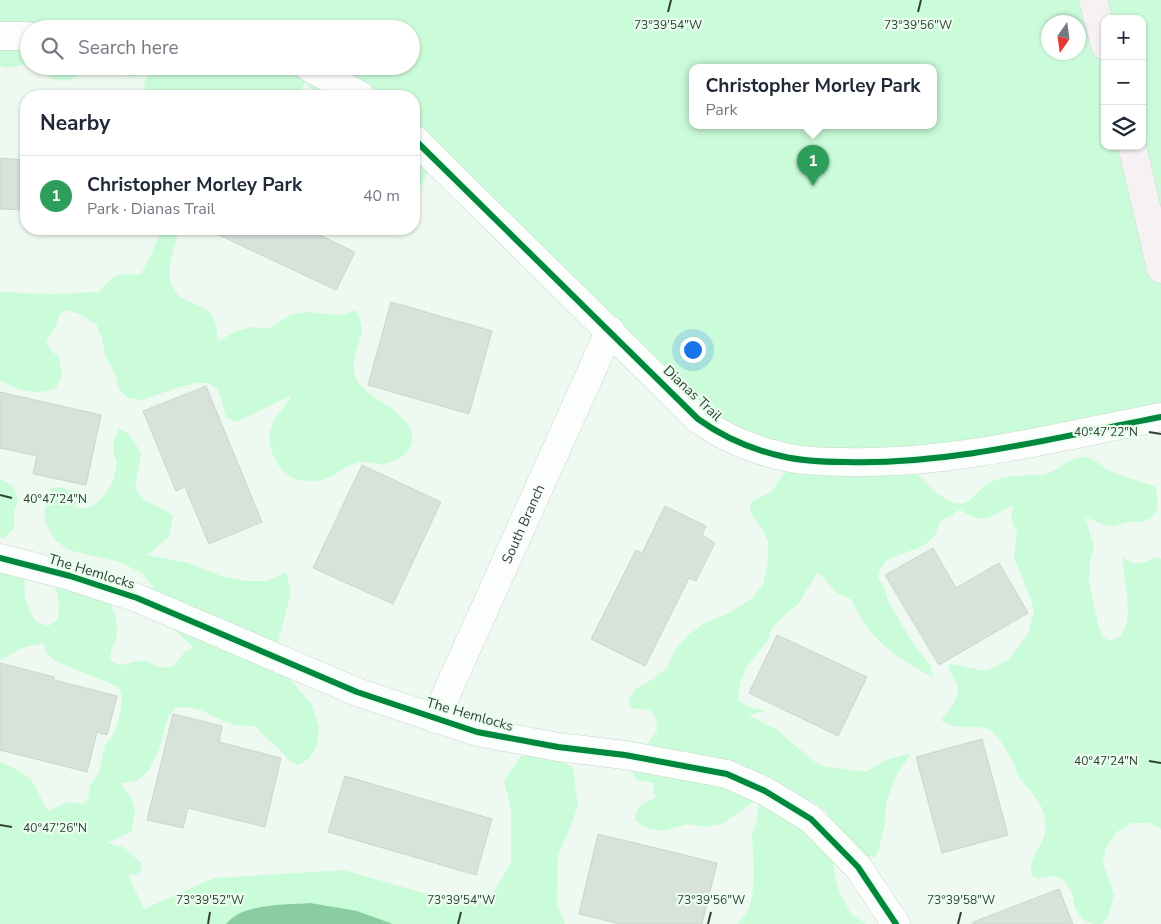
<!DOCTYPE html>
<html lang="en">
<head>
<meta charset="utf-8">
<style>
	body { margin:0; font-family:"Nunito Sans",sans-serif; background:#f6f6f7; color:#1f2937 }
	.controls { position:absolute; right:15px; top:15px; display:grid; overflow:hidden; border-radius:10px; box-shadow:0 1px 4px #0004 }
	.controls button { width:45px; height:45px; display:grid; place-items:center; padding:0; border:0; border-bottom:1px solid #e0e1e3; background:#fff; color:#1f2937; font:25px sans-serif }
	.compass { position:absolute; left:1041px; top:15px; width:45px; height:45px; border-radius:50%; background:#fff; box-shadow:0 1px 4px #0004; rotate:193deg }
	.you { position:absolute; left:692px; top:349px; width:18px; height:18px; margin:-12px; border:4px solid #fff; border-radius:50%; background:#1a73e8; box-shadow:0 0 0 8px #1a73e833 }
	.badge { display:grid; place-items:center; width:32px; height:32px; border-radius:50%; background:#1a73e8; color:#fff; font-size:16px; font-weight:700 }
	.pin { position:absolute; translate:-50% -41px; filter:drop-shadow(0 1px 2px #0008) }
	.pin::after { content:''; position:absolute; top:26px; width:18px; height:15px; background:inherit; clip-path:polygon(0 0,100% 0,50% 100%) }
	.popup { position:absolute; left:689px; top:64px; width:248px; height:65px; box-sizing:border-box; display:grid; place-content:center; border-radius:10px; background:#fff; filter:drop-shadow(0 1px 4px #0005); font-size:16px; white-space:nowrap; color:#747a83 }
	.popup b { font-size:19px; color:#1f2937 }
	.popup::after { content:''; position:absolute; left:50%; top:100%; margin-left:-10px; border:10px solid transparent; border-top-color:#fff }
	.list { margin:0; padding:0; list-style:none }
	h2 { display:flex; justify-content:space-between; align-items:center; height:65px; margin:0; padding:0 20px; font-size:21px }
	h2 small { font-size:16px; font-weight:400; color:#747a83 }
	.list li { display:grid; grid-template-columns:32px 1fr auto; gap:15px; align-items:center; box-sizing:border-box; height:80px; padding:0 20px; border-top:1px solid #e0e1e3 }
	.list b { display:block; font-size:19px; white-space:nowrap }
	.list p { margin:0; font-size:16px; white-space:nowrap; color:#747a83 }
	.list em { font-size:16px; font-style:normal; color:#747a83 }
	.icon { flex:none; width:28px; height:28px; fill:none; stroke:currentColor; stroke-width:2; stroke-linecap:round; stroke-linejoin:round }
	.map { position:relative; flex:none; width:1161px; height:924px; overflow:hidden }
	.search { position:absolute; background:#fff; box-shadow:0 1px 4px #0004; left:20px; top:20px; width:400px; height:55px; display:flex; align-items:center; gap:12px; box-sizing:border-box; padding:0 18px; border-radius:28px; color:#747a83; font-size:19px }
	.panel { position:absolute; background:#fff; box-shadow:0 1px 4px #0004; left:20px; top:90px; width:400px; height:145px; border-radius:20px }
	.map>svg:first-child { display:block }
</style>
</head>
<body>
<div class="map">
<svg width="1161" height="924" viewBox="0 0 1161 924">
	<rect width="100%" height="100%" fill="#eefaf1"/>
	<!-- green -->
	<path fill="#cbfcda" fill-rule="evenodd" d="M 0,0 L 1161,0 L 1161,417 L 912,467 C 921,479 953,515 970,500 C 978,492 983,485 993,481 C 1006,476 1018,475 1031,475 C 1036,475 1042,476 1046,474 C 1058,470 1069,459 1081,457 C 1092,455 1099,465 1108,470 C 1123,477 1139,481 1155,486 C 1160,504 1160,519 1139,522 C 1135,522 1131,521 1127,522 C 1120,524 1114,527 1107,526 C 1100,524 1092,519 1085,517 L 1094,547 L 1090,562 L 1089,582 L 1098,623 L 1102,636 L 1109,641 L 1120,637 C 1122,633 1126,627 1127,622 C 1130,602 1123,578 1123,557 C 1134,566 1143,565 1155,557 L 1161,559 L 1161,829 L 1149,823 L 1131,823 L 1117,832 L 1106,848 L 1103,863 L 1114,895 L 1107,919 L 1101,924 L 1094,924 L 1083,920 L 1075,908 L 1072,892 L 1061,878 L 1050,876 L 1037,879 L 1032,876 C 1026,855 1048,844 1045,826 C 1045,821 1045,815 1043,811 C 1038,797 1026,788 1019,777 C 1016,772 1016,767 1013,762 C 1009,754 997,733 988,729 C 970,723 958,733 941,720 C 949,710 963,696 956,682 C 952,675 950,673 948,664 L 958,665 L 983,671 L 996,667 L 1009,659 L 1028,634 L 1034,611 L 1031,600 L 1014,557 L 1017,533 L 1011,519 L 1013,505 C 989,517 983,526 959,509 L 953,515 L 941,520 L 934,537 L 923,546 L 887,560 L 880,569 L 878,578 L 884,587 L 888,601 L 914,645 L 930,665 L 933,677 C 895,658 869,639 851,599 L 838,594 L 818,572 L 798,604 L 779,620 L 772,629 L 768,640 L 747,666 L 740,683 L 738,700 L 749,707 L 766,711 L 749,715 L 777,730 L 815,762 L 822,766 L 866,772 L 886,760 L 911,753 L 895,778 L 886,804 L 885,824 L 879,849 L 875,857 L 856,855 L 826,811 L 814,803 L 795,797 L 833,857 L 835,877 L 841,896 L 852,915 L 866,924 L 737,924 L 747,913 L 752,897 L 754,875 L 752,835 L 757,819 L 759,798 L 722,824 L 706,827 L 688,824 L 662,831 L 644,827 L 635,820 C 636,806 644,802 656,798 L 653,792 L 654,783 L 637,780 L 632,772 L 637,757 L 657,731 L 656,718 L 651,711 L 632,708 L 628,701 L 635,689 L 653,679 L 667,668 L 675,650 L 688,635 L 703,624 L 729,613 L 752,598 L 763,585 L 768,562 L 768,541 L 762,529 L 750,512 L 751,502 L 772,491 L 785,472 L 799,468 L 741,444 L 429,160 C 428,175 424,184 414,194 L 414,96 L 361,96 L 322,90 C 313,92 310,88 305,82 L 299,96 L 146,96 L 144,83 L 149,73 C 135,76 124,81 116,66 L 174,66 L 190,71 L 190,66 L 411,66 L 411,29 L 29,29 L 29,64 L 8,68 L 0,66 ZM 1105,19 L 1142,19 L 1142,146 L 1105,146 ZM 1048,22 L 1078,22 L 1078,52 L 1048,52 ZM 693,67 L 933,67 L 933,125 L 693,125 Z
		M 36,66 L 85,66 C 80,78 66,84 53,79 C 47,76 43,69 36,66 Z
		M 162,229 L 180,229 C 173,248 160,284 182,298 C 192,304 206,306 212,316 C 217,322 217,335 218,342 L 236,331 L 251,327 L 269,328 L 292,314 L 306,312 L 340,315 L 356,310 C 358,316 362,323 362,328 C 361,346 348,362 357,380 C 366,399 410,411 412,435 C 414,452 398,462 383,464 C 375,465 367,460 357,463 C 343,466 331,481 316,481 C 310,481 298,481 293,478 C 278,471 266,447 270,430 C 274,416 285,407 292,395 L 237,422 L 226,417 L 219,391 L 209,383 L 197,383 L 177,388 L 142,400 L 128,398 L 119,390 L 115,374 L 105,356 L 102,338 L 96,324 L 79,314 L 66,310 L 59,315 L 56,327 L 46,341 L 51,351 L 59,356 L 62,375 L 56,388 C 34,396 19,391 0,380 L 0,292 L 52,294 L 98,292 C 105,285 113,274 125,274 C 131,274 134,276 141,274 L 149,259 Z
		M 119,429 L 125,431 L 135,442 L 141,455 L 135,488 L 143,500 L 164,509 L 173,516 L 169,537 L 147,555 L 188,563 L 221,576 L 246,581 L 267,581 L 286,572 L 291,592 L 279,639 L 280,656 L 289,678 L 312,705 L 319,727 L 317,745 L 310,757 L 302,764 L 297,765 L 291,762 L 274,744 L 263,735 L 256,726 C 247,726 237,726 228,723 C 209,716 196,703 175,708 L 168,717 L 158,753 L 149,770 L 137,781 L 121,783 C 136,805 138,805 131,832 L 107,843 L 123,847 L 138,860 L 141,863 L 142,869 L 137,874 L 128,875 L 144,909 L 214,878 L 343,870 L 452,901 L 488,902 L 511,862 L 511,810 L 504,781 L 521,756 L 547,752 L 573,768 L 578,807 L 558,856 L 557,904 L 565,924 L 393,924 L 357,911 L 232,917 L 226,924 L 0,924 L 0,762 C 8,764 25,774 31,780 C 37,786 41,801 49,811 L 66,802 L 82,804 L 88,798 L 90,786 L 99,772 L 105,745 L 113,735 L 118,722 L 122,702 L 121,692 L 116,686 L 56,661 L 47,654 L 43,643 L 22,648 L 0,660 L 0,567 L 19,573 L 25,582 C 23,597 28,610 36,622 L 48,626 L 58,620 L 59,603 L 56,589 L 65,577 L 103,587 C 109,601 118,617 117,634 C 116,644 108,650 111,661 C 124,669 129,661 141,661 C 149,661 154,666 160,667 C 164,668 169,667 172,667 L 185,652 L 193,647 L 172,628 L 152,586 L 142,573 L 119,562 L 69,550 L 55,540 L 45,522 L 45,502 L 50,489 C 59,485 66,488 74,493 L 76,508 L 89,508 L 102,498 L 113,481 L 117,463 L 113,450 L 114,439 Z
		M 0,478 L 14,487 L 17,496 L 17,504 L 14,511 L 14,528 L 5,538 L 0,537 Z"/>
	<!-- water -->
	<path fill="#89cda0" d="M 310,903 L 357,911 L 393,924 L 226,924 C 242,903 286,905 310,903 Z"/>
	<!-- building -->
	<path fill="#d7e2da" stroke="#cad5cd" d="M 0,158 L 26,160 L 26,210 L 0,209 Z
		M 206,229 L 307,229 L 355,252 L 336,290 Z
		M 391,302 L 492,331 L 469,414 L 368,385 Z
		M 206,386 L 262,522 L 209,544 L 185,487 L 176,491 L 143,411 Z
		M 0,392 L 101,415 L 86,485 L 33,474 L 37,456 L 0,448 Z
		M 362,465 L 441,502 L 393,604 L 313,568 Z
		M 665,506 L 706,526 L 702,535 L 715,543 L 696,581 L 689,578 L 645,666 L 591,639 L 636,550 L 642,553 Z
		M 933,548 L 956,588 L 999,563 L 1028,613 L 939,665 L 885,575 Z
		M 777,635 L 867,677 L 838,736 L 749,693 Z
		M 0,663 L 54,677 L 54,680 L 117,696 L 107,735 L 97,732 L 87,772 L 0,750 Z
		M 173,714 L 222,726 L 219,742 L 281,758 L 265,827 L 188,808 L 183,828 L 147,820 Z
		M 982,739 L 1008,835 L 942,853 L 916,757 Z
		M 345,776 L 492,819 L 476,875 L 328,832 Z
		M 598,834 L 717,863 L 702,924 L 620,924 L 579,914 Z
		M 1059,889 L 1073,924 L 973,924 L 973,922 Z"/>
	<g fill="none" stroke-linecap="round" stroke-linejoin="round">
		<defs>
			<g id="minor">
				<path d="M 0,36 L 29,36"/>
				<path d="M 307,66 L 361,96"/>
				<path d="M 414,139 L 698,419 C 723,437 750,449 781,456 C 801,461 824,462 845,462 C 952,465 1057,437 1161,417"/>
				<path d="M 0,558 L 70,576 L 137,598 L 357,692 L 477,732 L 558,747 L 625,755 L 727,774 L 765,791 L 811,819 L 858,867 L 896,924"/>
				<path id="s1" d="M 435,719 L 610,330"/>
			</g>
			<path id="major" d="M 1093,0 L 1105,46
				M 1132,146 L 1161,269"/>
		</defs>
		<!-- minor casing -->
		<use href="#minor" stroke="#cad6cd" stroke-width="29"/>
		<!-- major casing -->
		<use href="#major" stroke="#d0d7d2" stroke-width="29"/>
		<!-- minor -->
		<use href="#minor" stroke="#fcfefd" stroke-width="28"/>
		<!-- major -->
		<use href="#major" stroke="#f6f2f4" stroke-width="28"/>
		<defs>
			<path id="cycleway" d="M 414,139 L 698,419 C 723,437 750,449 781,456 C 801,461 824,462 845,462 C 952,465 1057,437 1161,417
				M 0,558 L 70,576 L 137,598 L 357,692 L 477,732 L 558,747 L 625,755 L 727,774 L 765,791 L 811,819 L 858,867 L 896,924"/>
		</defs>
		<!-- cycleway casing -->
		<use href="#cycleway" stroke="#eafeef" stroke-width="9"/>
		<!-- cycleway -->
		<use href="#cycleway" stroke="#00873e" stroke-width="6"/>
	</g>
	<!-- ticks -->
	<path fill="none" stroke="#334137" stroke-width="2" d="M 668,12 L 671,0M 918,12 L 921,0M 1149,432 L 1161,434M 0,495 L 12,498M 1149,761 L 1161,763M 0,825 L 12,827M 208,924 L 210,912M 458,924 L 461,912M 708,924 L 711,912M 958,924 L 961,912"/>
	<g text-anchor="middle" stroke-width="4.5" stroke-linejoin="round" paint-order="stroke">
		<!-- street labels -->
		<g font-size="14" fill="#334137" stroke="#eafeef">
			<text transform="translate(693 393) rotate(43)" y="5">Dianas Trail</text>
			<text dy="5" stroke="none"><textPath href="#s1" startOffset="214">South Branch</textPath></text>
			<text transform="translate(92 571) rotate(17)" y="5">The Hemlocks</text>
			<text transform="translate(470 714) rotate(16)" y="5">The Hemlocks</text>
		</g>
	</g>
	<g font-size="12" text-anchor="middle" fill="#334137" stroke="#eafeef" stroke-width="4.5" stroke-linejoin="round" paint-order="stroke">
		<text x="668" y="29">73°39'54"W</text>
		<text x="918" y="29">73°39'56"W</text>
		<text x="1106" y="436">40°47'22"N</text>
		<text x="55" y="503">40°47'24"N</text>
		<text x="1106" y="765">40°47'24"N</text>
		<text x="55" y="832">40°47'26"N</text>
		<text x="210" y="904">73°39'52"W</text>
		<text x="461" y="904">73°39'54"W</text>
		<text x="711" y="904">73°39'56"W</text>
		<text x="961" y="904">73°39'58"W</text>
	</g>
</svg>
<div class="controls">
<button>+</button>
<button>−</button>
<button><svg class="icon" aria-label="layers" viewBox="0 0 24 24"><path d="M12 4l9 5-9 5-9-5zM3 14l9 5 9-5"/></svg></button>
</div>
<svg class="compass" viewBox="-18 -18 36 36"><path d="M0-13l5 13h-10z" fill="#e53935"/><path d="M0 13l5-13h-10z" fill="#747a83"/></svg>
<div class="you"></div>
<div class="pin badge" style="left:813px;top:186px;background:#2e9e5b">1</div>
<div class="popup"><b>Christopher Morley Park</b>Park</div>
<div class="search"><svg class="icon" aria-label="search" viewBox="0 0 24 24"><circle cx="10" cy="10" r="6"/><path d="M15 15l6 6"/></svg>Search here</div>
<section class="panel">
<h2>Nearby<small></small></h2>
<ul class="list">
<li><span class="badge" style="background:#2e9e5b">1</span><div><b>Christopher Morley Park</b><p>Park · Dianas Trail</p></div><em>40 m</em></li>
</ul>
</section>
</div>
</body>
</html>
